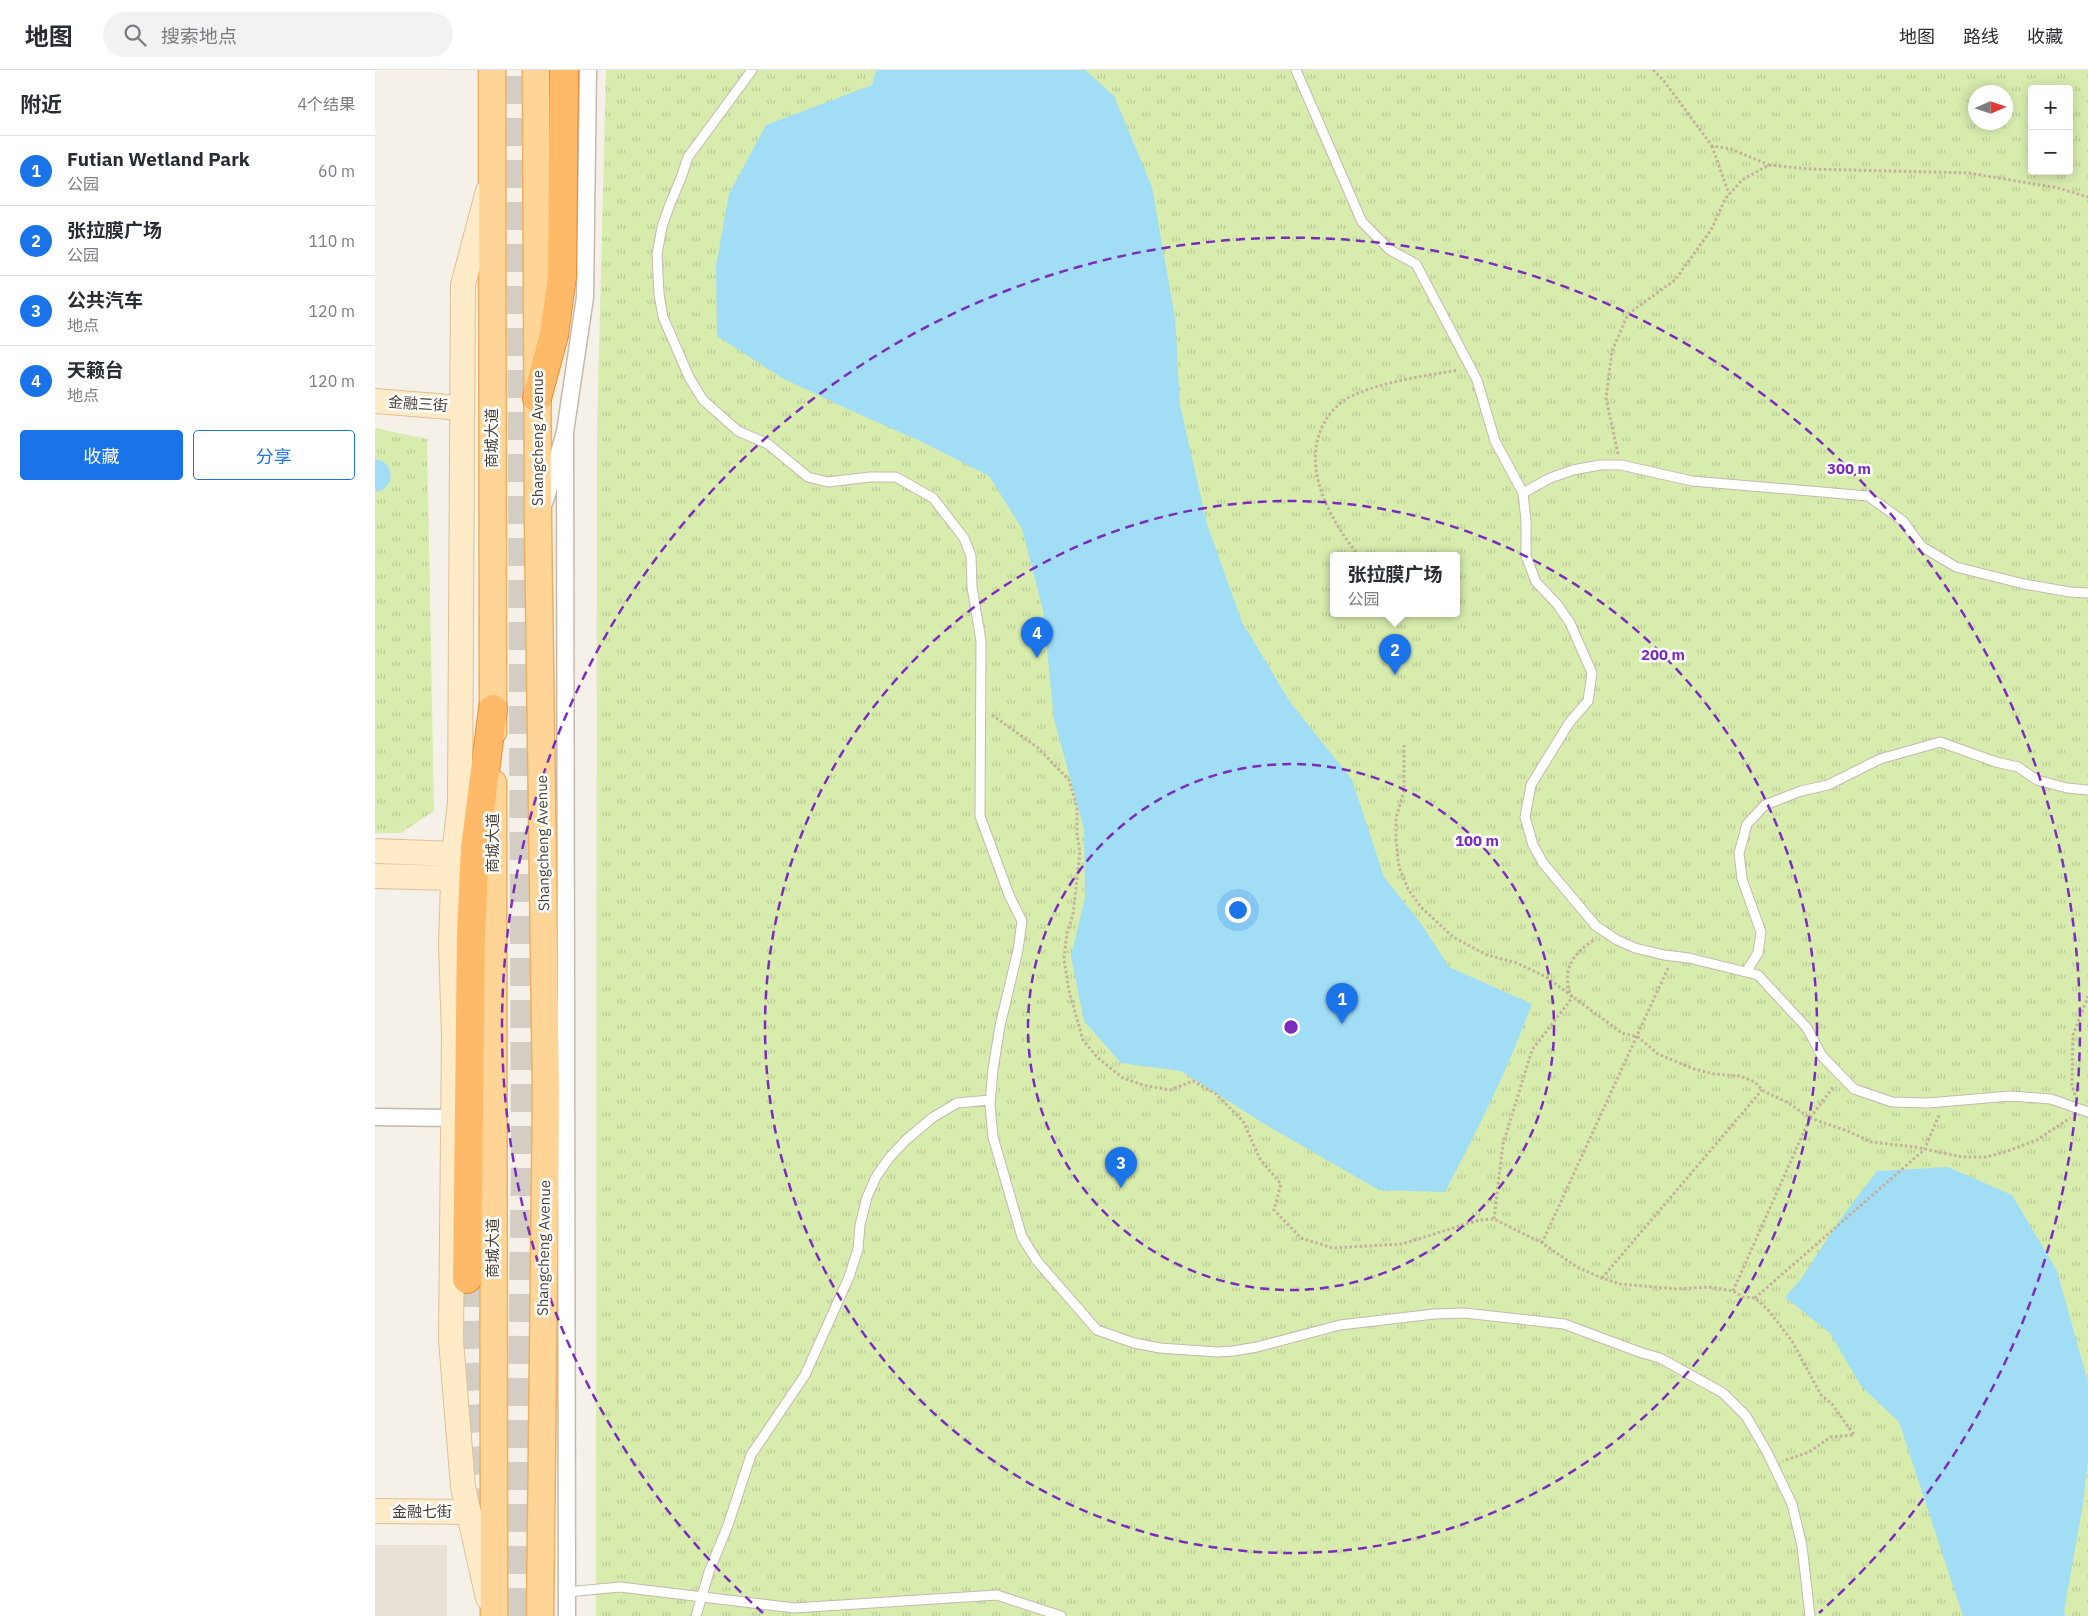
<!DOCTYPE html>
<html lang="zh">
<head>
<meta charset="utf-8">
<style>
	body { margin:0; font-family:"IBM Plex Sans","Noto Sans SC",sans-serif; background:#f2f2f3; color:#2b2b33 }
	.controls { position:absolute; right:15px; top:15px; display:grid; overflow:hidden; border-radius:5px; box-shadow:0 2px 12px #0003 }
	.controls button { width:45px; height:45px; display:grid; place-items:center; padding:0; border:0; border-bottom:1px solid #e1e1e2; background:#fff; color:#2b2b33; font:25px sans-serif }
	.compass { position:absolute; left:1593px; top:15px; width:45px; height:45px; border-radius:50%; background:#fff; box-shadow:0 2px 12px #0003; rotate:87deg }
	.you { position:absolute; left:862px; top:839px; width:18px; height:18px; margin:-12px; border:4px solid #fff; border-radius:50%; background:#1a73e8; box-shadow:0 0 0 8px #1a73e833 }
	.badge { display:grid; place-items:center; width:32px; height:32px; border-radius:50%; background:#1a73e8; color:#fff; font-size:16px; font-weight:700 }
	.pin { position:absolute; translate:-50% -41px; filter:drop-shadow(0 1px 2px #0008) }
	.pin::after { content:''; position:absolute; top:26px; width:18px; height:15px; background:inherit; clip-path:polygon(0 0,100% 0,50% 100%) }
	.popup { position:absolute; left:955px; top:482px; width:130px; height:65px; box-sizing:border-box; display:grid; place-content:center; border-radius:5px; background:#fff; filter:drop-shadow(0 1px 4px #0005); font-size:16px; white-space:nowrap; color:#7c7c81 }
	.popup b { font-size:19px; color:#2b2b33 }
	.popup::after { content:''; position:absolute; left:50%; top:100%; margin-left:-10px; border:10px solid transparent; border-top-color:#fff }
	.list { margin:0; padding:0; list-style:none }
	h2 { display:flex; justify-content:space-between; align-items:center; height:65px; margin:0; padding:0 20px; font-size:21px }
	h2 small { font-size:16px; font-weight:400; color:#7c7c81 }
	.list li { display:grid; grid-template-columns:32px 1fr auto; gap:15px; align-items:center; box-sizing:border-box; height:70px; padding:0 20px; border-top:1px solid #e1e1e2 }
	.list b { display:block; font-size:19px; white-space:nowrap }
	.list p { margin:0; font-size:16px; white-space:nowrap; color:#7c7c81 }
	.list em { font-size:16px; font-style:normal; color:#7c7c81 }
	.actions { display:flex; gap:10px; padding:15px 20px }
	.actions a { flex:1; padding:11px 0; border:1px solid #1a73e8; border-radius:5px; text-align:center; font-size:18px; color:#1a73e8 }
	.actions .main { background:#1a73e8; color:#fff }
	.icon { flex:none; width:28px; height:28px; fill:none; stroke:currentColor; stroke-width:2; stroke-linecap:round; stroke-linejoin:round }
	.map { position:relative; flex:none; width:1713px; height:1546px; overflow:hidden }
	header { display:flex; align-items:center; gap:30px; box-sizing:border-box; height:70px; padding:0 25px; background:#fff; border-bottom:1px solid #e1e1e2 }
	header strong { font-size:24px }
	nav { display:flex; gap:28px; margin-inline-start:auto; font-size:18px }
	.search { width:350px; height:45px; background:#f2f2f3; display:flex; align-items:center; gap:12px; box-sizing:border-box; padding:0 18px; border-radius:28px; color:#7c7c81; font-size:19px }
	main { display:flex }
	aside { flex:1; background:#fff }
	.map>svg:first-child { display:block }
</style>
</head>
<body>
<header>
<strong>地图</strong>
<div class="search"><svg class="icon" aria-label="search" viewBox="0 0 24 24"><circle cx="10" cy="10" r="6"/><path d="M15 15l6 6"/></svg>搜索地点</div>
<nav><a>地图</a><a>路线</a><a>收藏</a></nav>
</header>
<main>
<aside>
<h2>附近<small>4个结果</small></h2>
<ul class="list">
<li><span class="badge">1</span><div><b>Futian Wetland Park</b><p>公园</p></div><em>60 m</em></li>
<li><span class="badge">2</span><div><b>张拉膜广场</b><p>公园</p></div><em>110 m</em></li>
<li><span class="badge">3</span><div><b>公共汽车</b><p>地点</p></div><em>120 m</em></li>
<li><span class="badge">4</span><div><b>天籁台</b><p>地点</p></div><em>120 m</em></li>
</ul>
<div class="actions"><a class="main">收藏</a><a>分享</a></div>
</aside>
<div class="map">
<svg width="1713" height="1546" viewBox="0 0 1713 1546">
	<defs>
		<pattern id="park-tufts" width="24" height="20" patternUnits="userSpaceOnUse" patternTransform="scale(1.25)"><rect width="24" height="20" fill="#d8ecae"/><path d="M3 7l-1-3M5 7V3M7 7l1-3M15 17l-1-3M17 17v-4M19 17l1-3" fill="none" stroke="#bbcb96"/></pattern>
	</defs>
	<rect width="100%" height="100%" fill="#f5f0e8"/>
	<!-- residential -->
	<path fill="#e9e1d6" d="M 0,1475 L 72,1475 L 72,1546 L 0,1546 Z"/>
	<!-- park -->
	<path fill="url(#park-tufts)" fill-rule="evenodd" d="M 231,0 L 1713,0 L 1713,1546 L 221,1546 L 222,362 ZM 1657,19 L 1694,19 L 1694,101 L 1657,101 ZM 1600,22 L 1630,22 L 1630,52 L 1600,52 ZM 959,486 L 1081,486 L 1081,544 L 959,544 Z
		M 0,358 L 52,369 L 59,741 L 26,763 L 0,763 Z"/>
	<!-- water -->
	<path fill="#a1ddf5" d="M 501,0 L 710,0 L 739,26 L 777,117 L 800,248 L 805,335 L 832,454 L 867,552 L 915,632 L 977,710 L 1009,807 L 1047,855 L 1074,897 L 1157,934 C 1133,999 1102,1061 1070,1122 L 1004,1120 L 891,1055 L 806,1001 L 746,993 L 709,951 L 696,886 L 710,828 L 709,759 L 679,649 L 668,540 L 647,459 L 614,406 L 547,372 L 477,341 L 407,308 L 342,266 L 341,196 L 354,124 L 391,55 L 497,15 Z
		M 1573,1097 L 1637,1125 L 1682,1201 L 1713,1312 L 1713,1391 L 1708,1434 L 1689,1541 L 1690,1546 L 1588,1546 L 1524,1352 L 1486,1316 L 1455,1263 L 1410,1227 L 1426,1209 L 1464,1151 L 1502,1101 Z"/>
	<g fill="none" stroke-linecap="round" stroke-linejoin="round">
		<!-- river -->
		<path stroke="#a1ddf5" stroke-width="31" d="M 0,406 L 0,405"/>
		<!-- highway-tunnel -->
		<path stroke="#d3cdc4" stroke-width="28" stroke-dasharray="28 14" stroke-linecap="butt" d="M 92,1209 C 90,1296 98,1381 111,1467
			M 144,1546 L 150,1089 L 145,0"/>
		<defs>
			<path id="lane" d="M 377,0 L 313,87 L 306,108 L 295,134 L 287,157 L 282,184 L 284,224 L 288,247 L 314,307 L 328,330 L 363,361 L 393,374 L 433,407 L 453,412 L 495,407 L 521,407 L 558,428 L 589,468 L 596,486 L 597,517 L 606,571 L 605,746 L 634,825 L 647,851 L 643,880 L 625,956 L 618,999 L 615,1035 L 618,1067 L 647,1167 L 662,1191 L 722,1260 L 759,1273 L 785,1278 L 842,1282 L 858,1281 L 882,1277 L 965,1255 L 1059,1244 L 1089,1243 L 1189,1254 L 1267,1283 L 1285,1288 L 1348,1323 L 1371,1346 L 1392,1382 L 1417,1434 L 1427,1476 L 1435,1546
				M 921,0 L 987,152 L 1015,180 L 1041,194 L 1102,310 L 1120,371 L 1148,423 L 1151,450 L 1151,486 L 1161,512 L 1182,534 L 1195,553 L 1217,603 L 1213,631 L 1194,653 L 1156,715 L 1150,747 L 1158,775 L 1168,793 L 1221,856 L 1242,870 L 1260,878 L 1289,885 L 1314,888 L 1383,905 L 1432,958 L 1447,986 L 1479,1019 L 1517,1032 L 1553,1033 L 1635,1026 L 1676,1029 L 1713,1042
				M 1148,423 L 1175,408 L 1198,400 L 1225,395 L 1246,395 L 1317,411 L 1493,426 L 1528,451 L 1546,476 L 1581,497 L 1649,514 L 1695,522 L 1713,523
				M 1371,902 L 1383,883 L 1386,862 L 1367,809 L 1364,783 L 1372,754 L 1390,735 L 1426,721 L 1453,715 L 1505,689 L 1565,672 L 1621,692 L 1643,697 L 1662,710 L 1692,718 L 1713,720
				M 192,1522 L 245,1517 L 419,1538 L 622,1525 L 686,1546
				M 321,1546 L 334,1502 L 353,1455 L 376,1385 L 430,1305 L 474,1207 L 483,1179 L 485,1155 L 492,1127 L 501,1107 L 514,1088 L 531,1070 L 557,1048 L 582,1033 L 615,1030"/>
			<path id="street" d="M 190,362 L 192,1546
				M 170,431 L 190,362 L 210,227 L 213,0
				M 0,1047 L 78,1048"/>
			<path id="secondary" d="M 113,121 L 88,215 L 85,733 L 79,784 L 76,873 L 79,966 L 76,1270 L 88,1417 L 113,1528
				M 0,331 L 87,338
				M 0,781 L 79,784
				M 0,806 L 78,808
				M 0,1441 L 93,1442"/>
			<path id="primary" d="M 117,0 L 118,662
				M 161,0 L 163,452 L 171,1026 L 165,1546
				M 118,713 L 119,1546"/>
			<path id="highway" d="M 162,328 L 179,265 L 187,206 L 189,0
				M 92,1209 L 96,863 L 100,778 L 118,639"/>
		</defs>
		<!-- lane casing -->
		<use href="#lane" stroke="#c4b9ad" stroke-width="11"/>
		<!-- street casing -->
		<use href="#street" stroke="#c4b9ad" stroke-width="19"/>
		<!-- secondary casing -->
		<use href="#secondary" stroke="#dbc197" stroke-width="26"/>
		<!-- primary casing -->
		<use href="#primary" stroke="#ecb05f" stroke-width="29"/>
		<!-- highway casing -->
		<use href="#highway" stroke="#e88d2f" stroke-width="30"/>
		<!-- path -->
		<path stroke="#c4b09a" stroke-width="3" stroke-dasharray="2.5 2.5" stroke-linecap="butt" d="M 1278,0 L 1289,11 L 1337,76 L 1356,79 L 1394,95
			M 1337,76 L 1354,124
			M 1243,384 L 1231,328 L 1237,281 L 1253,244 L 1300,210 L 1336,160 L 1350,129 L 1367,110 L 1394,95 L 1434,99 L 1594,103 L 1683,118 L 1713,127
			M 984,486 C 956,451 925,398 949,353 C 955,342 966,330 979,325 C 1011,311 1049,306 1083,300
			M 617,645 L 662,677 L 694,710 L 702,737 L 702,764 L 705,782 L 698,844 L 692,863 L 689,889 L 694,921 L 708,970 L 722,987 L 748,1008 L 768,1015 L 795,1020 L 818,1011 L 841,1024 L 868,1051 L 885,1089 L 906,1114 L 899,1140 L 926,1168 L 958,1178 L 1027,1174 L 1104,1150 L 1119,1149 L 1167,1173 L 1202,1197 L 1227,1208 L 1245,1214 L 1302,1219 L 1334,1217 L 1358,1221 L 1368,1227 L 1380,1228 L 1394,1241 L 1417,1271 L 1446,1325 L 1457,1334 L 1479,1365 L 1456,1367 L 1434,1382 L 1408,1391
			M 1029,675 L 1029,721 L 1021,748 L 1021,771 L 1024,797 L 1033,819 L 1046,837 L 1078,867 L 1112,885 L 1142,893 L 1171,907 L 1247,963 L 1263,967 L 1283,984 L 1319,999 L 1339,1004 L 1365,1006 L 1380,1012 L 1387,1020 L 1415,1034 L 1435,1048 L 1475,1062 L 1496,1072 L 1540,1077 L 1587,1087 L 1611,1087 L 1630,1082 L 1662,1070 L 1695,1048
			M 1700,1025 L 1697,1015 L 1698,965 L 1713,926
			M 1119,1149 L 1128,1074 L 1157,980 L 1197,928 C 1186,902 1196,885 1219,870
			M 1167,1173 L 1293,898
			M 1227,1208 L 1387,1020
			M 1358,1221 L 1435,1048 L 1459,1016
			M 1380,1228 L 1549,1080 L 1565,1043"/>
		<!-- lane -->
		<use href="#lane" stroke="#fff" stroke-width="9"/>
		<!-- street -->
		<use href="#street" stroke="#fff" stroke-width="16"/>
		<!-- secondary -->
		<use href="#secondary" stroke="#ffebc8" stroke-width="24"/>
		<!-- primary -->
		<use href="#primary" stroke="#ffd497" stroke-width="26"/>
		<!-- highway -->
		<use href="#highway" stroke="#ffba69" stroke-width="28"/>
	</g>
	<!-- distance rings -->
	<g fill="none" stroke="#7b2cbf" stroke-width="2.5" stroke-dasharray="9 6">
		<circle cx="916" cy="957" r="263"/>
		<circle cx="916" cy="957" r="526"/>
		<path d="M388 1543A789 789 0 1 1 1444 1543"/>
	</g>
	<g text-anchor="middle" stroke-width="5" stroke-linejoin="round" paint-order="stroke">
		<!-- street labels -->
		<g font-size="15" fill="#493f36" stroke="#fff">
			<text transform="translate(43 334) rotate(4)" y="5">金融三街</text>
			<text transform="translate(117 368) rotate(-90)" y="5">商城大道</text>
			<text transform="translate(163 368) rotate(-90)" y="5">Shangcheng Avenue</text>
			<text transform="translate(118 773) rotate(-90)" y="5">商城大道</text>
			<text transform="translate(168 773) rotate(-91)" y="5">Shangcheng Avenue</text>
			<text transform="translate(118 1178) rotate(-90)" y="5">商城大道</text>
			<text transform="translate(169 1178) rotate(-89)" y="5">Shangcheng Avenue</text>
			<text x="47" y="1447">金融七街</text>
		</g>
	</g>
	<circle cx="916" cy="957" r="8" fill="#7b2cbf" stroke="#fff" stroke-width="2.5"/>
	<g font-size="15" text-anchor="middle" font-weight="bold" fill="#7b2cbf" stroke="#fff" stroke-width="5" stroke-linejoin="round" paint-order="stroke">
		<text x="1474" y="404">300 m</text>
		<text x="1288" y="590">200 m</text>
		<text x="1102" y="776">100 m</text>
	</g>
</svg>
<div class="controls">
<button>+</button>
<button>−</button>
</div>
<svg class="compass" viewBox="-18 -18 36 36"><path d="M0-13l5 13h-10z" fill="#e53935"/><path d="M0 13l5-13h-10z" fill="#7c7c81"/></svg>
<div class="you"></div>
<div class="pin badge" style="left:967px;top:954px">1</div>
<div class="pin badge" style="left:1020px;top:605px">2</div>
<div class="popup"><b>张拉膜广场</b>公园</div>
<div class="pin badge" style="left:746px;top:1118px">3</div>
<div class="pin badge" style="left:662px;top:588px">4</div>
</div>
</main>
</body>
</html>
